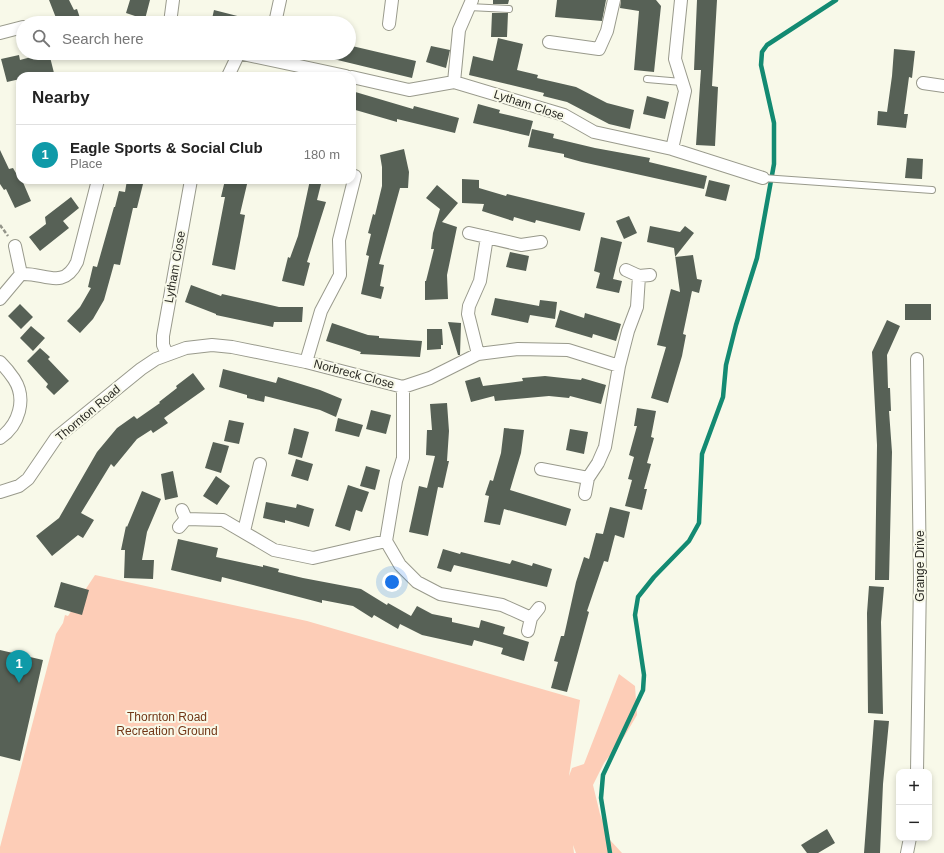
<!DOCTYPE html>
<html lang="en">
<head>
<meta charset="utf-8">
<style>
	body { margin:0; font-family:Helvetica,sans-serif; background:#f6f6f6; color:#222 }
	.controls { position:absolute; right:12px; bottom:12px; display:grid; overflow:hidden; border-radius:8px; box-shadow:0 2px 6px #0003 }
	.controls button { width:36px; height:36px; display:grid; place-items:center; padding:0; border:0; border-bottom:1px solid #e0e0e0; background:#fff; color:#222; font:20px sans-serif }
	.you { position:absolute; left:392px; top:582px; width:14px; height:14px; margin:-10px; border:3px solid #fff; border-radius:50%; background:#1a73e8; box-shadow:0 0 0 6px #1a73e833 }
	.badge { display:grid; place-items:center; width:26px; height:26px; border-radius:50%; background:#4256ca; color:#fff; font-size:13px; font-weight:700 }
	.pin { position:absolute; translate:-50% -33px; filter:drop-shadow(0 1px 2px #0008) }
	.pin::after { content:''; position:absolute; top:21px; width:14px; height:12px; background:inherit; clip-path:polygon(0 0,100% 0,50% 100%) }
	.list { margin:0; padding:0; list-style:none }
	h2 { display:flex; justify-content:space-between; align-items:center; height:52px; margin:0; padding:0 16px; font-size:17px }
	h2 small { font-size:13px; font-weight:400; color:#767676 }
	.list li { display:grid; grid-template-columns:26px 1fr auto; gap:12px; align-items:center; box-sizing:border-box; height:60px; padding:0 16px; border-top:1px solid #e0e0e0 }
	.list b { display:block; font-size:15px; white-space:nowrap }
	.list p { margin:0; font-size:13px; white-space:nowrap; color:#767676 }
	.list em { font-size:13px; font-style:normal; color:#767676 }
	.icon { flex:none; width:22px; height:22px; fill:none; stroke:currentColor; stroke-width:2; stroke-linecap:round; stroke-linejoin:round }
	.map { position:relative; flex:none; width:944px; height:853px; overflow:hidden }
	.search { position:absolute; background:#fff; box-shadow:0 2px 6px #0003; left:16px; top:16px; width:340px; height:44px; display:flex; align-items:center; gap:10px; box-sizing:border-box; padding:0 14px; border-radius:22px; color:#767676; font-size:15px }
	.panel { position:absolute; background:#fff; box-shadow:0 2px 6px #0003; left:16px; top:72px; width:340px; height:112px; border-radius:12px }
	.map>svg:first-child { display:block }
</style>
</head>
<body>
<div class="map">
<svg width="944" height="853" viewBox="0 0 944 853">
	<rect width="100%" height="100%" fill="#f8f9e9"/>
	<!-- green -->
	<path fill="#fdcdb7" d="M 95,575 L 307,621 L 580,700 L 569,776 L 572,768 L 584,764 L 619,674 L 635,686 L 637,715 L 624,737 L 604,763 L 593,785 L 600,814 L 610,840 L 622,853 L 576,853 L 573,845 L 574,853 L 0,853 L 0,847 L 56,634 L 63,623 L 65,615 L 68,616 Z"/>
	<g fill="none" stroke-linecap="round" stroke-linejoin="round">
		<!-- stream -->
		<path stroke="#138a72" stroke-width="4.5" d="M 610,853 L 601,798 L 603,775 L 643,690 L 644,675 L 635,615 L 638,597 L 654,577 L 689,541 L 699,523 L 702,454 L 723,397 L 726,365 L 736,325 L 757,258 L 774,164 L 774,123 L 761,65 L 762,52 L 767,45 L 836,0"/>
	</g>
	<!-- building -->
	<path fill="#576156" d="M 49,0 L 69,0 L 74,10 L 77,9 L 81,21 L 58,23 Z
		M 130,0 L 150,0 L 144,23 L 134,23 L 135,16 L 126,13 Z
		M 493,0 L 509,0 L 508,4 L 493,4 Z
		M 557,0 L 606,0 L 602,21 L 555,17 Z
		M 621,0 L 656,0 L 661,6 L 654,72 L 634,70 L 639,11 L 620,8 Z
		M 697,0 L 717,0 L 712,86 L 718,87 L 715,146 L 696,145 L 701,70 L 694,70 Z
		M 214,10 L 249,19 L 248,23 L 211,23 Z
		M 492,13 L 508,13 L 507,37 L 491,37 Z
		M 498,38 L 523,44 L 517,70 L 538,75 L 537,78 L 576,87 L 607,103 L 634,110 L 630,129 L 609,124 L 567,102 L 543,96 L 544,93 L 469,75 L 473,56 L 493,61 Z
		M 352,46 L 416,61 L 412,78 L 325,57 L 325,53 L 350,53 Z
		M 431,46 L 450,50 L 446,68 L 426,62 Z
		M 894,49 L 915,51 L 912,78 L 909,77 L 904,114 L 908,114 L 906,128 L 877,125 L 878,111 L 887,112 L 892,76 Z
		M 46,53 L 49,53 L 54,73 L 43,76 L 20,76 L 20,79 L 7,82 L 1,59 L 19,55 L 20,60 Z
		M 352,91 L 413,109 L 414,106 L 459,118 L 455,133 L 397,119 L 397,122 L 352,109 Z
		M 647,96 L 669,102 L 665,119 L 643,114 Z
		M 478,104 L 500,110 L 499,113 L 533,121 L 529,136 L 473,123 Z
		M 532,129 L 554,134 L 553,138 L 595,148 L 650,158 L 649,162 L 707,176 L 704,189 L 582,162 L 564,157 L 564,154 L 528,147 Z
		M 404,149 L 409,172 L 408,188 L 400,188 L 379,264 L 384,265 L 380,286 L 384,287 L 381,299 L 361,294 L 369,256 L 366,255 L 371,234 L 368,233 L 373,214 L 375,215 L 382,186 L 382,167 L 380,155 Z
		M 0,150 L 9,169 L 13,168 L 20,180 L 22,180 L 31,201 L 15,208 L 6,189 L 4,190 L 0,184 Z
		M 907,158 L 923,159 L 922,179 L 905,178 Z
		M 462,179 L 479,180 L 479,188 L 506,196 L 507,194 L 585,213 L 580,231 L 536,220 L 535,223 L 514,217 L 513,221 L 482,211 L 484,204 L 462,203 Z
		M 127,180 L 144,180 L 137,208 L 133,208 L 120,265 L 114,264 L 104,300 L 93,319 L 80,333 L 67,321 L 80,307 L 91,288 L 88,287 L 93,266 L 97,267 L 114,207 L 115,207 L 119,191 L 125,192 Z
		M 225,180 L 248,180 L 240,214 L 245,215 L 235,270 L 212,265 L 225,197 L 221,197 Z
		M 310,180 L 322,180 L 317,200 L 326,202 L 307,262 L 310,263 L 304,286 L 282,281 L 288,257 L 290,258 L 298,236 Z
		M 709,180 L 730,185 L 726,201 L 705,196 Z
		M 437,185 L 458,203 L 442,222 L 457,227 L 447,275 L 448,299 L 425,300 L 425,281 L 426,281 L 434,249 L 431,249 L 433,233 L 440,209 L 426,198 Z
		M 71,197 L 79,208 L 63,221 L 69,228 L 40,251 L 29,237 L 46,224 L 45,217 Z
		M 629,216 L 637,233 L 624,239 L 616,221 Z
		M 650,226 L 680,232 L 685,226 L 694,233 L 675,257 L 693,255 L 697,279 L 702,280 L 699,293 L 692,291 L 683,334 L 686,335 L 682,356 L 668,403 L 651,398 L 666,347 L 657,345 L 671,289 L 680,292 L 674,248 L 647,242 Z
		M 601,237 L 622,242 L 613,279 L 622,281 L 619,293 L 596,288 L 600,273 L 594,271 Z
		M 510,252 L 529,256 L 526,271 L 506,267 Z
		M 191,285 L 221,296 L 222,294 L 279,307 L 303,307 L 302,322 L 274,322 L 273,327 L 216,315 L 216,314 L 185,302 Z
		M 495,298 L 539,306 L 540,300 L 557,302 L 555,319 L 530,315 L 528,323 L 491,315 Z
		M 20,304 L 33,317 L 21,329 L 8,316 Z
		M 905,304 L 931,304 L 931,320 L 905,320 Z
		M 560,310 L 584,318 L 585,313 L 621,324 L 616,341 L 593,334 L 592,338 L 555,327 Z
		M 887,320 L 900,326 L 887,355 L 888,388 L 890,388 L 891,411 L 889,411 L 892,452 L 889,580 L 875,580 L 877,445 L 872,352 Z
		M 448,322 L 461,323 L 460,355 L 458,355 Z
		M 332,323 L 368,335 L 379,336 L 379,338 L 422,341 L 420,357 L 360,354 L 361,352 L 326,341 Z
		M 31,326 L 45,338 L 33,351 L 20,338 Z
		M 427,329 L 442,329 L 443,345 L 441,345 L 441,349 L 427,350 Z
		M 40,348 L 50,357 L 48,359 L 69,381 L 54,395 L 46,387 L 48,384 L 27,361 Z
		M 223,369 L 276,383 L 278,377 L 320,390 L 342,399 L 336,417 L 320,410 L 265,396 L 264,402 L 247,398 L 247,395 L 219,387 Z
		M 193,373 L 205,389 L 164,418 L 168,423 L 153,433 L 151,430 L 137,439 L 114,467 L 111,464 L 81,513 L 94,520 L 83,538 L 78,535 L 52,556 L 36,536 L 59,518 L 97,452 L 117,428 L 134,416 L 137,419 L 160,403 L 159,402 L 177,388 L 176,386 Z
		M 545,376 L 581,380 L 582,378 L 606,385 L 601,404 L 570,396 L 569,398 L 549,396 L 495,401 L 494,396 L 471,402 L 465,381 L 480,377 L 483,386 L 523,381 L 522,378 Z
		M 447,403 L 449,431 L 447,461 L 449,461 L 443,488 L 438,487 L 428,536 L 409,532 L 419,486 L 427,488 L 435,456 L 426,455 L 427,430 L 432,430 L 430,404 Z
		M 637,408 L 656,411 L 651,437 L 654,438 L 647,463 L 651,464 L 644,489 L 647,489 L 642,510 L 625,506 L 632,480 L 628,479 L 634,457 L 629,455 L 637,426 L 634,426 Z
		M 371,410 L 391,415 L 386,434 L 366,429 Z
		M 338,418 L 363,425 L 359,437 L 335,431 Z
		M 229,420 L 244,423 L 239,444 L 224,441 Z
		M 294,428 L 309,432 L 302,458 L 288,454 Z
		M 504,428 L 524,430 L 521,453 L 510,490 L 571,509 L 566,526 L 504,509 L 500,525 L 484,522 L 489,496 L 485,495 L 490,480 L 493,481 L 501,453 Z
		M 570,429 L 588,432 L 584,454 L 566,450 Z
		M 213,442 L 229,446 L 221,473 L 205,468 Z
		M 296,459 L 313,464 L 308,481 L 291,476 Z
		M 366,466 L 380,470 L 375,490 L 360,486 Z
		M 173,471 L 178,497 L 165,500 L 161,474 Z
		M 216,476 L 230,486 L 217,505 L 203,496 Z
		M 348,485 L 369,492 L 362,512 L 356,510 L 350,531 L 335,526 Z
		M 142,491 L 161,499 L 147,532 L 142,560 L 154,560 L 153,579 L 124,578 L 125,550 L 121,550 L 126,526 L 127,527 Z
		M 266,502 L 296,508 L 297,504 L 314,509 L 309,527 L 285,520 L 285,523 L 263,518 Z
		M 610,507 L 630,512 L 624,538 L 615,535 L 608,562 L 604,561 L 587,611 L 589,612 L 567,692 L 551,688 L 558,662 L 554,661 L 561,636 L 564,636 L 576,582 L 584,557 L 589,559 L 596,533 L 603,534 Z
		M 178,539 L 218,548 L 216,557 L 263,567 L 263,565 L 279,569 L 278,572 L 303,578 L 361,589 L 387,605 L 388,603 L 411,616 L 417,606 L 432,614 L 452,618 L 452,622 L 479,628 L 481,620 L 505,627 L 503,634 L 529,642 L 524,661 L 501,654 L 503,648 L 474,640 L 472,646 L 422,635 L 400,624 L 398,629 L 374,615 L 372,618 L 353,606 L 322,600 L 322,603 L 222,577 L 221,582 L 171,570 Z
		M 443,549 L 460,554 L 461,552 L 510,564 L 512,560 L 532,566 L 533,563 L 552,569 L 547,587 L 454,565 L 451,572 L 437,568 Z
		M 61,582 L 89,590 L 82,615 L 54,607 Z
		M 869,586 L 884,587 L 881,622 L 883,714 L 868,713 L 867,613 Z
		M 0,650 L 43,660 L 20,761 L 0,756 Z
		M 874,720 L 889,721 L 883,784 L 880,853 L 864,853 Z
		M 827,829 L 835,843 L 818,853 L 807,853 L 801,845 Z"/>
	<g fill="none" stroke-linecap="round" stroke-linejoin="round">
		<defs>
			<path id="service" d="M 469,7 L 509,9
				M 647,79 L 682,82
				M 763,178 L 932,190"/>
			<path id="minor" d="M 170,23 L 173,0
				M 275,23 L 280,0
				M 389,24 L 392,0
				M 0,33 L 23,27
				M 549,42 L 599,49 L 607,31 L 614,0
				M 238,53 L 346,76
				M 228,76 L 239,53
				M 352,77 L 409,90 L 454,82 L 564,115 L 594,132 L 672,149 L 763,178
				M 454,82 L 459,30 L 472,0
				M 923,83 L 944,86
				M 672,149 L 685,91 L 675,59 L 681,0
				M 469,233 L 521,245 L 541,242
				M 15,246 L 21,274
				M 626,270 L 639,276 L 650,275
				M 0,299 L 21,274 C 44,272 63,291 77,262 L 98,180
				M 167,354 L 163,345 L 163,336 L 191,180
				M 478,354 L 468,314 L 469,306 L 480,281 L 487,237
				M 917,359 L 920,579 L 917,772
				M 0,362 C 5,367 10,373 14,379 C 27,399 19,425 0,438
				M 306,362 L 321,311 L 340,275 L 339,240 L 355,176
				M 403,387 L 403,458 L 396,481 L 386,541 L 400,565 L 417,582 L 440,594 L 502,605 L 531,618
				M 541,469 L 588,478 L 585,494
				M 588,478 L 598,463 L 605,447 L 619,366 L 628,331 L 637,307 L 639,276
				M 0,492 L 19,486 L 28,479 L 56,438 L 141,369 L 156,359 L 186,348 L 212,345 L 232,347 L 306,362 L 403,387 L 430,378 L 478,354 L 518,349 L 568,350 L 619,366
				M 186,519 L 223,520 L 274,550 L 313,558 L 386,541
				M 179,527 L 186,519 L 182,510
				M 244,531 L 260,464
				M 528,631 L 531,618 L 539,608
				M 907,853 L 910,838"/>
		</defs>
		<!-- service casing -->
		<use href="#service" stroke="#999a8c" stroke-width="8"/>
		<!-- minor casing -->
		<use href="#minor" stroke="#999a8c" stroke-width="14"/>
		<!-- path -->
		<path stroke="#939489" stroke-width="2.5" stroke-dasharray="4 2" stroke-linecap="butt" d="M 0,225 L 8,236"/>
		<!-- service -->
		<use href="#service" stroke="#fff" stroke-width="6"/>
		<!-- minor -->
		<use href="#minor" stroke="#fff" stroke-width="12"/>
	</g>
	<g text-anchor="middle" stroke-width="4" stroke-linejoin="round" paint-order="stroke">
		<!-- street labels -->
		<g font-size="12" fill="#2a2a24" stroke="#f8f9e9">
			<text transform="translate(529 105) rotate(18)" y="4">Lytham Close</text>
			<text transform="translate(175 267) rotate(-80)" y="4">Lytham Close</text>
			<text transform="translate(354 374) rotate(15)" y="4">Norbreck Close</text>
			<text transform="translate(88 413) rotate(-40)" y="4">Thornton Road</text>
			<text transform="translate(920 566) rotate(-90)" y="4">Grange Drive</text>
		</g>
		<!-- park labels -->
		<g font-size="12" fill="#723717" stroke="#f8f9e9">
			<text x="167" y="721">Thornton Road<tspan x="167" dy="14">Recreation Ground</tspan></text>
		</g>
	</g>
</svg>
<div class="controls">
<button>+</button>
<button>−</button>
</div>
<div class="you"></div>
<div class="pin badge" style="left:19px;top:683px;background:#0f9aa8">1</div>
<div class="search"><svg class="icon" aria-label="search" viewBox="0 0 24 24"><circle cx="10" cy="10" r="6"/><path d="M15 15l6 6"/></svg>Search here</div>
<section class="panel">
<h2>Nearby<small></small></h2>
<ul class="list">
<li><span class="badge" style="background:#0f9aa8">1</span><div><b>Eagle Sports &amp; Social Club</b><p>Place</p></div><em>180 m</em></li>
</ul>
</section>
</div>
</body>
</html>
